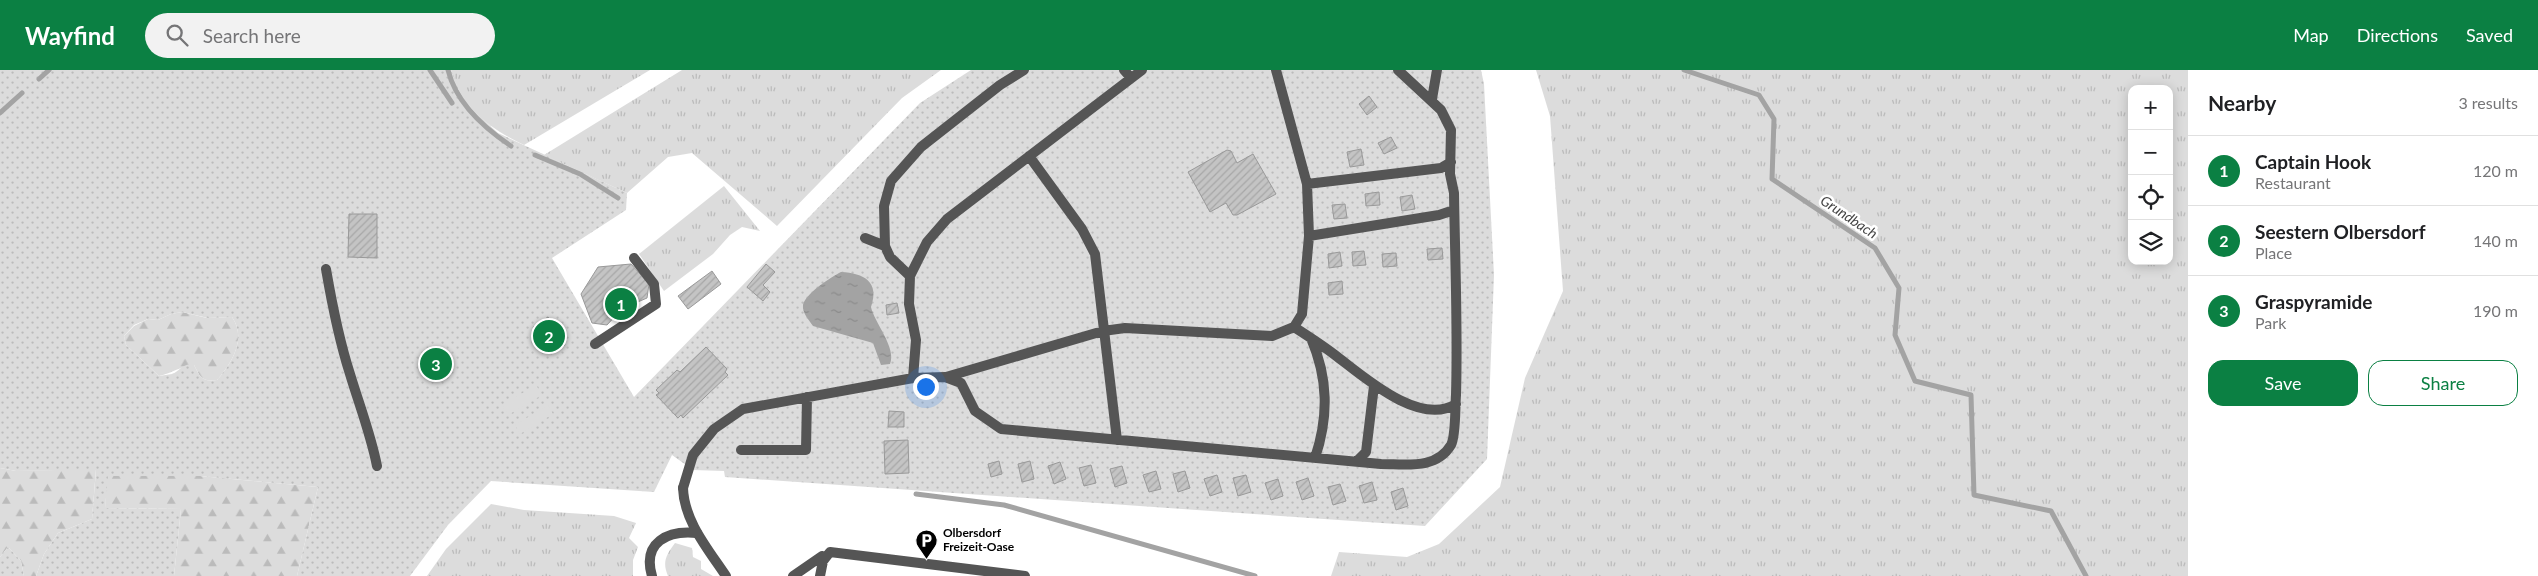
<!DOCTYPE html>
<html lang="en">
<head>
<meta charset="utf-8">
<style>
	body { margin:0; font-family:Lato,sans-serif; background:#f2f2f2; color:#202124 }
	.controls { position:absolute; right:15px; top:15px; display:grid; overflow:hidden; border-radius:10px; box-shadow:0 2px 12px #0003 }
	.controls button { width:45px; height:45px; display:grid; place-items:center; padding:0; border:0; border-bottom:1px solid #e0e0e0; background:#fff; color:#202124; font:25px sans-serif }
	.you { position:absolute; left:925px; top:316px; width:18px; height:18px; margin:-12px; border:4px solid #fff; border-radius:50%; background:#1a73e8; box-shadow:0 0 0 8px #1a73e833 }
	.badge { display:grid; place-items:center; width:32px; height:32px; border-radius:50%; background:#0b8043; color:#fff; font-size:16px; font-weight:700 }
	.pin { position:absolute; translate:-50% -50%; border:2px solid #fff; box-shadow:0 1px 5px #0006 }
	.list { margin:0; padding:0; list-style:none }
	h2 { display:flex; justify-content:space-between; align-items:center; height:65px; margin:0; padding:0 20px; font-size:21px }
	h2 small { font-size:16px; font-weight:400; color:#757577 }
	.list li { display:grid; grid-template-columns:32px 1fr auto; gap:15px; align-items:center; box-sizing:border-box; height:70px; padding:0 20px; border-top:1px solid #e0e0e0 }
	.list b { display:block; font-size:19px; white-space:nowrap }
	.list p { margin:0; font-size:16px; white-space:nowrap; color:#757577 }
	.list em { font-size:16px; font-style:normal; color:#757577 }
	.actions { display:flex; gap:10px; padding:15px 20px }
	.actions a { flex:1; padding:11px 0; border:1px solid #0b8043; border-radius:15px; text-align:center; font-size:18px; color:#0b8043 }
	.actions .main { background:#0b8043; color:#fff }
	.icon { flex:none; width:28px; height:28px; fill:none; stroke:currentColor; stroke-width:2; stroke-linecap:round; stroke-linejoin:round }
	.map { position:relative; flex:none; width:2188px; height:506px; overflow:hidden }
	header { display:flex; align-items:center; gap:30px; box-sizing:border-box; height:70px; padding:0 25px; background:#0b8043; color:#fff }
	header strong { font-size:24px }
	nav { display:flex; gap:28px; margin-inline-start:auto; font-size:18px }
	.search { width:350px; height:45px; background:#f2f2f2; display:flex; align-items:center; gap:12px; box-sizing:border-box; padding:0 18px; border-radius:28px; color:#757577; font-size:19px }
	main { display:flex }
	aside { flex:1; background:#fff }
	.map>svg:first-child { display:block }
</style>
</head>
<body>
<header>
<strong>Wayfind</strong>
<div class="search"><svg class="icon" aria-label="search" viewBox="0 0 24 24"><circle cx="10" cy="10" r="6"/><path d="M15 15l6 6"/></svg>Search here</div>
<nav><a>Map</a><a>Directions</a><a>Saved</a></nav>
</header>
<main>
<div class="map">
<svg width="2188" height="506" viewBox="0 0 2188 506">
	<defs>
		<pattern id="grass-tufts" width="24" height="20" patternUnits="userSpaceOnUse" patternTransform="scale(1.25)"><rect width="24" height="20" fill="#dcdcdc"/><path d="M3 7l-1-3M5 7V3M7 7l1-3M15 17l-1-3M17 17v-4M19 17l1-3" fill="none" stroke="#bbb"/></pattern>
		<pattern id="forest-firs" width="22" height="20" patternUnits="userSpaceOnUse" patternTransform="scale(1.25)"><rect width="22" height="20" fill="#dcdcdc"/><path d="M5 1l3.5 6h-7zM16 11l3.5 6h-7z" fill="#bbb"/></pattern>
		<pattern id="park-dots" width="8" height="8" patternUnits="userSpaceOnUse" patternTransform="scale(1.25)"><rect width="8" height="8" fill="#dcdcdc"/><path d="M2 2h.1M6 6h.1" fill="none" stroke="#bbb" stroke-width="1.8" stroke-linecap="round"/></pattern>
		<pattern id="water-ripples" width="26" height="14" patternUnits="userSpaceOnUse" patternTransform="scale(1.25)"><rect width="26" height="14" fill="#a3a3a3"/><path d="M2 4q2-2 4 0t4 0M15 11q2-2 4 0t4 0" fill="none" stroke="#8b8b8b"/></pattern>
		<pattern id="building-hatch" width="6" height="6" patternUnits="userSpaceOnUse" patternTransform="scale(1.25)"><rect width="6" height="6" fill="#c4c4c4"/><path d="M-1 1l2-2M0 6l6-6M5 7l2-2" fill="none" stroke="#a7a7a7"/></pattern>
	</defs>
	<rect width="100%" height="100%" fill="#fff"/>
	<!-- grass -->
	<path fill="url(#grass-tufts)" fill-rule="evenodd" d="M 451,0 L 650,0 L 524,75 C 492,60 460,37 451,0 Z
		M 682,0 L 941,0 L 902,28 L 777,156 L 692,83 L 668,87 L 627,123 L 544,85 Z
		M 1536,0 L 2188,0 L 2188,506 L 1331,506 L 1339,482 L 1407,487 L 1439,474 L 1500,417 L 1525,308 L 1563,221 L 1550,46 ZM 2132,19 L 2169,19 L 2169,191 L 2132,191 Z
		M 724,116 L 760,161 L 742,157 L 730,165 L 713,184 L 664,221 L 639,184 Z
		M 491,434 L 524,440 L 614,446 L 636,453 L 629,468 L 638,477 L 633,490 L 633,506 L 427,506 L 446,479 Z
		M 675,473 L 692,478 L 693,487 L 701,491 L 701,499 L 713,506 L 668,506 C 662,492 666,485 675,473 Z"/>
	<!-- forest -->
	<path fill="url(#forest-firs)" d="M 182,242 L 207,248 L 232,247 C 247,268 232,293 217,310 C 202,312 200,307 194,295 C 181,296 172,303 159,306 L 126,275 L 124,266 L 134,256 L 148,249 L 158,250 L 171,244 Z
		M 0,398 L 16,401 L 96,399 L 92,449 L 58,463 L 44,484 L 36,506 L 24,506 L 21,491 L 8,477 L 0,487 Z
		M 107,406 L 200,406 L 318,417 L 297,506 L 174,506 L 181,439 L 105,438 Z"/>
	<!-- park -->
	<path fill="url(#park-dots)" fill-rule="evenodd" d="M 0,0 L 451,0 L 459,21 L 472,39 L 498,63 L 627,123 L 626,140 L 552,188 L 634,327 L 920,33 L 971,0 L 1481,0 L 1484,14 L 1494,205 L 1487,389 L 1425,456 L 725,407 L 724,401 L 693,400 L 672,385 L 654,422 L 491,411 L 448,455 L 410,506 L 297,506 L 318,417 L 200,406 L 108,406 L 105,438 L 181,439 L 174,506 L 36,506 L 44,484 L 58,463 L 92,449 L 96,400 L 16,401 L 0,398 ZM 182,242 L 208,248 L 232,247 C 247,268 232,293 217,310 C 202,312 200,307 194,295 C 183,292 180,301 172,304 C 168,305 163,305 159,306 L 126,275 L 124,266 L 134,255 L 148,249 L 158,250 L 171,244 Z
		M 8,477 L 21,491 L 24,506 L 0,506 L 0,487 Z"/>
	<!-- garden -->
	<path fill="#dcdcdc" d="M 536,315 L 542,325 L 508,345 L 502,335 Z
		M 548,335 L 553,344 L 520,364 L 515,355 Z"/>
	<!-- water -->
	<path fill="url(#water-ripples)" d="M 841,202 C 864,203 880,212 871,237 C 874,252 897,278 890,294 L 881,295 L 873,273 L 813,256 C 809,250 802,243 803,235 C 805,224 831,207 841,202 Z"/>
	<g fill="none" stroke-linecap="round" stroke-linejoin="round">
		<!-- stream -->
		<path stroke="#a3a3a3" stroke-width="5" d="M 430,0 L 452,33
			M 448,0 C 456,33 484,58 511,76
			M 1684,0 L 1759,25 L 1774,49 L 1772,109 L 1875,178 L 1899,218 L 1895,265 L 1915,311 L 1971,325 L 1974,425 L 2051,441 L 2086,506
			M 39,9 L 49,0
			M 0,43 L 22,23
			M 535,85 L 580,104 L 618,128
			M 916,424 L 1004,435 L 1255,506"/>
	</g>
	<!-- building -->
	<path fill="url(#building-hatch)" stroke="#999" d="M 1369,26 L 1377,37 L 1367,45 L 1359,34 Z
		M 1391,67 L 1397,78 L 1384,84 L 1378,73 Z
		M 1361,79 L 1364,95 L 1350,97 L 1347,82 Z
		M 1227,80 L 1231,81 L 1237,93 L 1253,84 L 1276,124 L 1237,145 L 1233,145 L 1226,133 L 1210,142 L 1188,102 Z
		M 1379,122 L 1380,135 L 1366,136 L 1365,124 Z
		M 1412,125 L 1415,139 L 1402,141 L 1400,127 Z
		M 1345,134 L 1347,148 L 1334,149 L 1332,135 Z
		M 349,144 L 377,144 L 377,188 L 348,187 Z
		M 1442,178 L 1443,189 L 1428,190 L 1427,179 Z
		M 1364,181 L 1366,195 L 1353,196 L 1352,182 Z
		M 1340,182 L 1342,196 L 1329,198 L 1328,184 Z
		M 1396,183 L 1397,196 L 1383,197 L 1382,184 Z
		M 631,194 L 649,214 L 647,228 L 633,234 L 630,243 L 618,243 L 607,255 L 592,253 L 581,224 L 598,197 Z
		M 766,194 L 775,202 L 763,215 L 770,222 L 763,231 L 747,217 Z
		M 712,201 L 721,214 L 688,239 L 678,226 Z
		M 1342,211 L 1343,224 L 1329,225 L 1328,213 Z
		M 897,233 L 899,243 L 887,245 L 886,235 Z
		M 548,247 L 565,275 L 551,284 L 533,257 Z
		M 706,277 L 727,299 L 725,302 L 728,305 L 683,348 L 681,345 L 678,348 L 656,325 L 659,323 L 656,320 L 677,300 L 680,302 Z
		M 889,341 L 904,342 L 904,357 L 888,357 Z
		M 908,370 L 909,403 L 885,404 L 884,371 Z
		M 999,391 L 1002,404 L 991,407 L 988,394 Z
		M 1030,391 L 1034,409 L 1022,412 L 1018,394 Z
		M 1060,392 L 1066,409 L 1054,414 L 1048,396 Z
		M 1091,395 L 1096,413 L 1084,416 L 1079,398 Z
		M 1122,396 L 1127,413 L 1115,417 L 1110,399 Z
		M 1156,401 L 1161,419 L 1149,422 L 1143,405 Z
		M 1185,401 L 1190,418 L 1178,422 L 1173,404 Z
		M 1217,405 L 1222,422 L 1210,426 L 1204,409 Z
		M 1246,405 L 1251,422 L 1238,426 L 1233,408 Z
		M 1308,408 L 1314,426 L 1302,430 L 1296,412 Z
		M 1278,409 L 1283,426 L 1271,430 L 1265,413 Z
		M 1372,412 L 1377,430 L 1364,433 L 1359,416 Z
		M 1340,414 L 1346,431 L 1333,435 L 1328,417 Z
		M 1403,418 L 1408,436 L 1396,440 L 1391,422 Z"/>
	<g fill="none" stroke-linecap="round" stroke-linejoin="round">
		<!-- lane -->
		<path stroke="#555" stroke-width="10" d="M 1124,0 L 1131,8
			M 1432,29 L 1437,0
			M 1029,86 L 1082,159 L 1095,184 L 1117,370
			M 1307,114 L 1441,98 L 1451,92
			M 1309,166 L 1439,145 L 1454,140
			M 865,168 L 885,176
			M 326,199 C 332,234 339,270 350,304 C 359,334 371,365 377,396
			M 910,206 L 890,187 L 885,176 L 884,136 L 891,111 L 921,77 L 1000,15 L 1024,0
			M 1294,257 C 1308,266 1322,275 1335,285 C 1363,306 1419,357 1456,334
			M 1311,268 C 1328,308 1329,346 1315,388
			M 595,274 L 656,234 L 654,214 L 634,188
			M 946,307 L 1103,261 L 1125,258 L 1272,266 L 1294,257 L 1302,244 L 1309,166 L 1307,114 L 1276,0
			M 913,308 L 916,270 L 909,234 L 910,206 L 927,172 L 947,149 L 1142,0
			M 741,380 L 806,380 L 807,327
			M 1357,391 L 1366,382 L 1374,316
			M 683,418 L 693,385 L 714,359 L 743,339 L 913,308 L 945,307 L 961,313 L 975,341 L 1001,359 L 1381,394 C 1406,394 1436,400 1451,375 C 1456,366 1455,337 1456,325 C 1458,258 1455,191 1454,123 L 1450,104 L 1451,60 L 1441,40 L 1398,0
			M 652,506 C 642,472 668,460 697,463
			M 793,506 L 822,486
			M 820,506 L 823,491 L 830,482 L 1025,506"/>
		<!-- street -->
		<path stroke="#555" stroke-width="10" d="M 683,418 C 684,451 708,479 726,506"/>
	</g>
	<!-- icons -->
	<defs>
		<symbol id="parking-pin" viewBox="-11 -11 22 30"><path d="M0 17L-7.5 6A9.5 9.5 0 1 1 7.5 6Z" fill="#000" stroke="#fff"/><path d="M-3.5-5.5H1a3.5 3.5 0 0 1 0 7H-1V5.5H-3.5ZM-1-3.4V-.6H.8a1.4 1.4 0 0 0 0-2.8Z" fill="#fff"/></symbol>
	</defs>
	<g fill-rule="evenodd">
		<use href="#parking-pin" x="914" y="458" width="25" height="34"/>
	</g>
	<g text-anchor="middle" stroke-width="5" stroke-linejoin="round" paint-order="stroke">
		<!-- poi labels -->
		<g font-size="12" font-weight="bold" fill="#000" stroke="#fff" text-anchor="start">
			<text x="943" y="467">Olbersdorf<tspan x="943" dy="14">Freizeit-Oase</tspan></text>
		</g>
		<!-- water labels -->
		<g font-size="14" font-style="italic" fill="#444" stroke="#fff">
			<text transform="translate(1849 147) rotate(34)" y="5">Grundbach</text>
		</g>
	</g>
</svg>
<div class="controls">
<button>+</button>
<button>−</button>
<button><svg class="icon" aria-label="locate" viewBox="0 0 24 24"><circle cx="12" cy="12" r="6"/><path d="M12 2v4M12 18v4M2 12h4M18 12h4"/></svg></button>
<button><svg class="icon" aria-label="layers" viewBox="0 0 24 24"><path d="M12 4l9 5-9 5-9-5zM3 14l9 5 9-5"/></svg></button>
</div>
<div class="you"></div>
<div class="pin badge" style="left:621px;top:234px">1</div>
<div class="pin badge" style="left:549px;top:266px">2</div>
<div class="pin badge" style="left:436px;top:294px">3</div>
</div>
<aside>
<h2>Nearby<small>3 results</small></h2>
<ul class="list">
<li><span class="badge">1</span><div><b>Captain Hook</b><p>Restaurant</p></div><em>120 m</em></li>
<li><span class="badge">2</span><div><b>Seestern Olbersdorf</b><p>Place</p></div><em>140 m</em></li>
<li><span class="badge">3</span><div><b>Graspyramide</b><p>Park</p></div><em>190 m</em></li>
</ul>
<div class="actions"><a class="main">Save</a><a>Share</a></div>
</aside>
</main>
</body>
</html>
